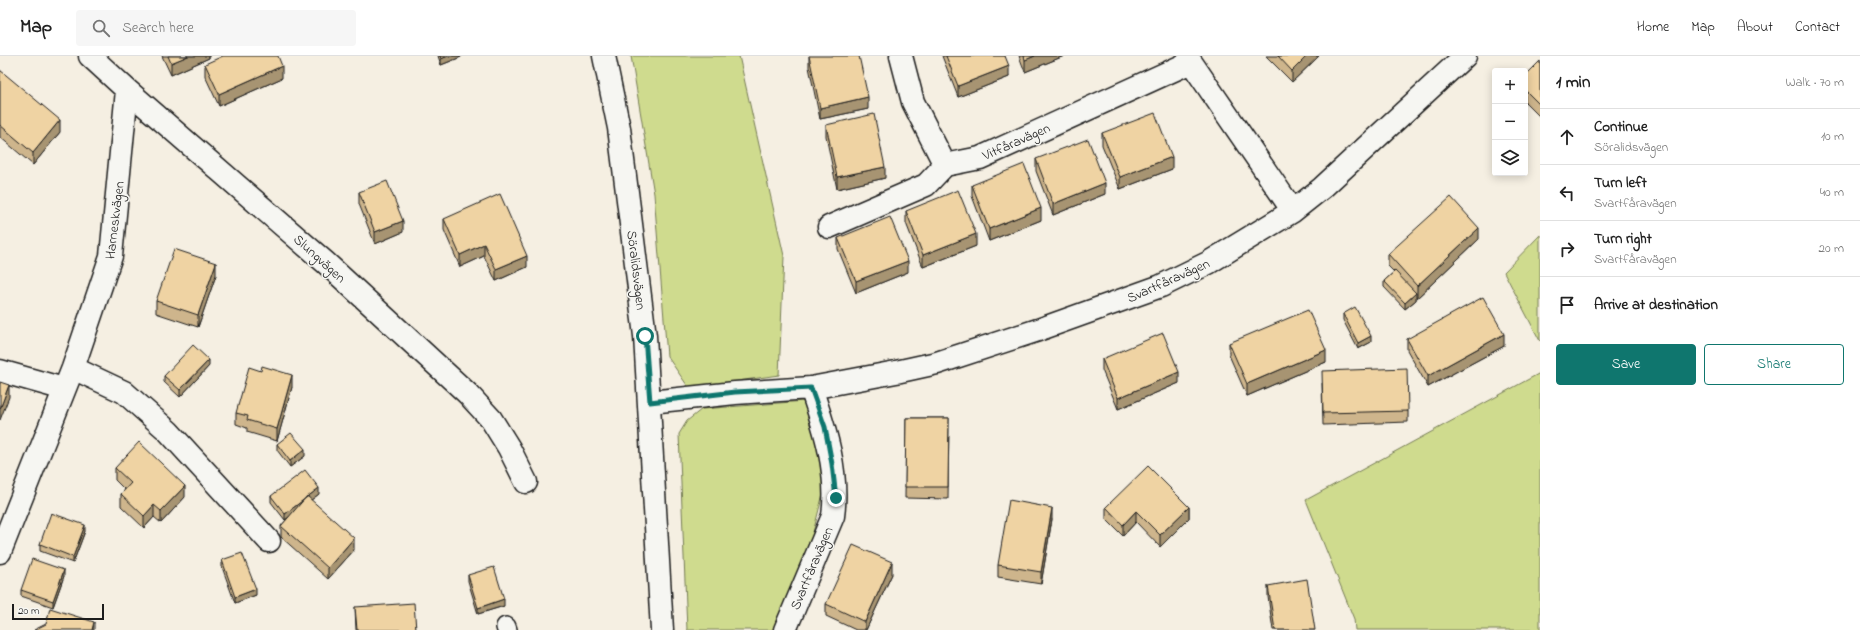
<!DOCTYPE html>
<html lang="en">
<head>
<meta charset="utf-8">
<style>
	body { margin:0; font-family:"Indie Flower",sans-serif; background:#f6f6f6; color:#222 }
	.controls { position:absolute; right:12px; top:12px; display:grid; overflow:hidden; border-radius:4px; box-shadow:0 2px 10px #0003 }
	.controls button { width:36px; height:36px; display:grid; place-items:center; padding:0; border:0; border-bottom:1px solid #e0e0e0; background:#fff; color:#222; font:20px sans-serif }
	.scale { position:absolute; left:12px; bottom:10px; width:92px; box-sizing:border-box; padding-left:4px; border:2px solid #1c1c1c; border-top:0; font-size:11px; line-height:14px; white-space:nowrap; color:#1c1c1c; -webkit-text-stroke:3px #f6f6f2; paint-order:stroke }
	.stop { position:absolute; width:12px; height:12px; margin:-9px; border:3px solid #0f766e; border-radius:50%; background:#fff }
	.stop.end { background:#0f766e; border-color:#fff; box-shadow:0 1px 4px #0008 }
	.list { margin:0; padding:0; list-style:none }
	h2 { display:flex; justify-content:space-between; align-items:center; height:52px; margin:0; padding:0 16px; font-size:17px }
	h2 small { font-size:13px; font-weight:400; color:#767676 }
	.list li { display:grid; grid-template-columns:26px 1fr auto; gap:12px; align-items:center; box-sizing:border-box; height:56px; padding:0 16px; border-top:1px solid #e0e0e0 }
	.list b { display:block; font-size:15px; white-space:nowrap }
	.list p { margin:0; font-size:13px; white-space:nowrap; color:#767676 }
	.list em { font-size:13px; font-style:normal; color:#767676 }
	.actions { display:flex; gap:8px; padding:12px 16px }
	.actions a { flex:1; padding:9px 0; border:1px solid #0f766e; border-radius:4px; text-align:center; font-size:14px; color:#0f766e }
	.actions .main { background:#0f766e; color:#fff }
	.icon { flex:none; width:22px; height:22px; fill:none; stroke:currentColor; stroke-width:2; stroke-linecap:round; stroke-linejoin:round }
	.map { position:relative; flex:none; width:1540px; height:574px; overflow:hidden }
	header { display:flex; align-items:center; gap:24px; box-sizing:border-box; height:56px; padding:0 20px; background:#fff; border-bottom:1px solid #e0e0e0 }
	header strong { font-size:19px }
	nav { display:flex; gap:22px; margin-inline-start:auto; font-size:14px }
	.search { width:280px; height:36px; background:#f6f6f6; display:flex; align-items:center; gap:10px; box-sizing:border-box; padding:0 14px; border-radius:4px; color:#767676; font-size:15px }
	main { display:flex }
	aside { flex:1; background:#fff }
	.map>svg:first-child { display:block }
</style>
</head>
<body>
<header>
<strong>Map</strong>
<div class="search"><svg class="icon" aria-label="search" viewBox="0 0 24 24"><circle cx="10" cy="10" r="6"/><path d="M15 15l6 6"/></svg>Search here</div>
<nav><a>Home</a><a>Map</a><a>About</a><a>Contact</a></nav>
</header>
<main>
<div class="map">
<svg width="1540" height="574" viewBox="0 0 1540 574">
	<rect width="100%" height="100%" fill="#f5efe2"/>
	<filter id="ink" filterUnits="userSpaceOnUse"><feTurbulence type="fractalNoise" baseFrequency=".025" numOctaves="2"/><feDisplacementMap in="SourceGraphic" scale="8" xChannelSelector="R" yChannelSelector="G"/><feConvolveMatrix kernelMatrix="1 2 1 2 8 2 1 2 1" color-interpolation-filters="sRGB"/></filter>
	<g filter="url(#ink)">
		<!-- green -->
		<path fill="#cfdb8e" stroke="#767c55" d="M 631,0 L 739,0 L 784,200 L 779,319 L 689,332 L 667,300 L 654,138 Z
			M 1540,179 L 1540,285 L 1504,216 Z
			M 1540,317 L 1540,574 L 1355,574 L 1354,563 L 1306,444 Z
			M 805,345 L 821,403 L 824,434 L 809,492 L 774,574 L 687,574 L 679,378 L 687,365 L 702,353 Z"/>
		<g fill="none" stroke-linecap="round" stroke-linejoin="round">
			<defs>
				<path id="service" d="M 506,571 L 507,574"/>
				<path id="minor" d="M 90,0 L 127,34 L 326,207 L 468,338 L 491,363 L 509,392 L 526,426
					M 901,0 L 913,46 L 945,109 L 980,102 L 1191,6 L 1293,155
					M 829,171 L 926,129 L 945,109
					M 73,312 L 124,336 L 168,375 L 269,485
					M 0,315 L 64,333
					M 650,346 L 735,337 L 811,332 L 896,316 L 937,307 L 1038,274 L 1161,230 L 1208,207 L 1293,155 L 1322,132 L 1465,0
					M 0,496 L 73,312 L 111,200 L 127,34
					M 785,574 L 833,460 C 839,416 825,373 811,332"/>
				<path id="tertiary" d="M 604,0 L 619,72 L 645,280 L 662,574"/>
			</defs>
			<!-- service casing -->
			<use href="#service" stroke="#1c1c1c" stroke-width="22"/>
			<!-- minor casing -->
			<use href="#minor" stroke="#1c1c1c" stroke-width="25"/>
			<!-- tertiary casing -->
			<use href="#tertiary" stroke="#1c1c1c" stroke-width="25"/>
			<!-- service -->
			<use href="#service" stroke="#f6f6f2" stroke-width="19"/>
			<!-- minor -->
			<use href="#minor" stroke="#f6f6f2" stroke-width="22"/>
			<!-- tertiary -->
			<use href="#tertiary" stroke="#f6f6f2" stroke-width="22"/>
		</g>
		<!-- wall -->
		<path fill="#ceb58c" stroke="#1c1c1c" d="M 162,0 L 209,0 L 209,2 L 171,19 Z
			M 438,0 L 461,0 L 461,1 L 441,9 Z
			M 809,0 L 868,53 L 820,63 L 809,11 Z
			M 942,0 L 1005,0 L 1009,21 L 958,41 Z
			M 1019,0 L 1064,0 L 1025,16 Z
			M 1266,0 L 1319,0 L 1292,26 Z
			M 1540,5 L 1540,61 L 1525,46 L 1525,20 Z
			M 205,8 L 282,22 L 219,50 L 205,20 Z
			M 0,14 L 60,76 L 33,109 L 0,81 Z
			M 826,69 L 885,122 L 837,133 L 826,80 Z
			M 1102,77 L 1172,113 L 1120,133 L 1102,89 Z
			M 1036,103 L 1105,138 L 1053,159 L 1036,115 Z
			M 972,129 L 1041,164 L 989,185 L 972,140 Z
			M 359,136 L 403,176 L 375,188 L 359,148 Z
			M 906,155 L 976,190 L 923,211 L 906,167 Z
			M 444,163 L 527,211 L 496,225 L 484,200 L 460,211 L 444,174 Z
			M 838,182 L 908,216 L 856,237 L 838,193 Z
			M 1479,183 L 1417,242 L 1416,240 L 1416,244 L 1405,253 L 1384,231 L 1384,225 L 1394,216 L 1388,210 L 1388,198 Z
			M 216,219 L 198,271 L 156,257 L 156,245 Z
			M 1343,258 L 1371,286 L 1358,293 L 1343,264 Z
			M 1407,283 L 1504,290 L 1428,331 L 1407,294 Z
			M 1229,287 L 1326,306 L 1247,340 L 1229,299 Z
			M 1102,303 L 1179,327 L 1118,353 L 1102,314 Z
			M 209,310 L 180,341 L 164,326 L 164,320 Z
			M 1322,327 L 1408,355 L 1408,366 L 1323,369 Z
			M 292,331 L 277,385 L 247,376 L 247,372 L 236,368 L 236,357 Z
			M 906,362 L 949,362 L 948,443 L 905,442 Z
			M 277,388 L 305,400 L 290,411 L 277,394 Z
			M 115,412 L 185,441 L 161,467 L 154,461 L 144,472 L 121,450 L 121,438 L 125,434 L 115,424 Z
			M 319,438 L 311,444 L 354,494 L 328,523 L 281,481 L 281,470 L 289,461 L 285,464 L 271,446 L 271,440 Z
			M 1106,451 L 1189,451 L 1189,462 L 1160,491 L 1136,466 L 1123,480 L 1106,463 Z
			M 1052,463 L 1041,528 L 998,521 L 998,509 Z
			M 85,475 L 73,507 L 40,495 L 40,488 Z
			M 222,504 L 256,539 L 235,547 L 222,511 Z
			M 892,518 L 866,574 L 856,574 L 826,560 L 826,548 Z
			M 468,519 L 504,550 L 478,558 L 468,525 Z
			M 64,520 L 53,551 L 21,540 L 21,534 Z
			M 1268,530 L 1315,574 L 1273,574 L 1268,541 Z
			M 355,551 L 416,574 L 356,574 Z"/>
		<!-- shaded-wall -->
		<path fill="#a79472" stroke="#1c1c1c" d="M 188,0 L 209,0 L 209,2 L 171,19 L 171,7 Z
			M 448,0 L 461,0 L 461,1 L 441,9 L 441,3 Z
			M 1035,0 L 1064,0 L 1025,16 L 1025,4 Z
			M 1307,0 L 1319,0 L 1292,26 L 1292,15 Z
			M 282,10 L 282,22 L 219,50 L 219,38 Z
			M 1009,10 L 1009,21 L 958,41 L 958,30 Z
			M 868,41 L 868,53 L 820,63 L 820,52 Z
			M 60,64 L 60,76 L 33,109 L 33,97 Z
			M 1172,101 L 1172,113 L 1120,133 L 1120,121 Z
			M 885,111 L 885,122 L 837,133 L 837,121 Z
			M 1105,127 L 1105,138 L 1053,159 L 1053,148 Z
			M 1041,152 L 1041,164 L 989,185 L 989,173 Z
			M 403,165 L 403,176 L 375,188 L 375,176 Z
			M 1479,172 L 1479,183 L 1417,242 L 1417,230 Z
			M 976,178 L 976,190 L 923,211 L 923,199 Z
			M 484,188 L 484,200 L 460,211 L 460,199 Z
			M 527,200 L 527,211 L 496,225 L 496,213 Z
			M 908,205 L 908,216 L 856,237 L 856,225 Z
			M 216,207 L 216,219 L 198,271 L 198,259 Z
			M 1416,237 L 1416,244 L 1405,253 L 1405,247 Z
			M 1504,278 L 1504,290 L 1428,331 L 1428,320 Z
			M 1371,280 L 1371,286 L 1358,293 L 1358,287 Z
			M 1326,294 L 1326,306 L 1247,340 L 1247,328 Z
			M 209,304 L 209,310 L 180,341 L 180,334 Z
			M 1179,316 L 1179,327 L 1118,353 L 1118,342 Z
			M 292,319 L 292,331 L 277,385 L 277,373 Z
			M 9,329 L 9,341 L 0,364 L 0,353 Z
			M 305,393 L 305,400 L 290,411 L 290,405 Z
			M 185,430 L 185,441 L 161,467 L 161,455 Z
			M 319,432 L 319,438 L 285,464 L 285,458 Z
			M 154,449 L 154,461 L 144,472 L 144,460 Z
			M 1189,451 L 1189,462 L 1160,491 L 1160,479 Z
			M 1052,452 L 1052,463 L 1041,528 L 1041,516 Z
			M 1136,455 L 1136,466 L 1123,480 L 1123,469 Z
			M 85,469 L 85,475 L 73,507 L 73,501 Z
			M 354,482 L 354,494 L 328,523 L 328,512 Z
			M 892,506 L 892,518 L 866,574 L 865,574 L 865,566 Z
			M 64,514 L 64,520 L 53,551 L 53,545 Z
			M 256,533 L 256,539 L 235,547 L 235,541 Z
			M 504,543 L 504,550 L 478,558 L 478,552 Z
			M 94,566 L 94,574 L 92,574 Z"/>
		<!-- building -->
		<path fill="#efd3a3" stroke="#1c1c1c" d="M 168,0 L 188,0 L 171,7 Z
			M 223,0 L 278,0 L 282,10 L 219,38 L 205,8 Z
			M 440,0 L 448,0 L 441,3 Z
			M 809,0 L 859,0 L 868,41 L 820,52 Z
			M 946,0 L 1005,0 L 1009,10 L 958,30 Z
			M 1024,0 L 1035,0 L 1025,4 Z
			M 1278,0 L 1307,0 L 1292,15 Z
			M 1540,5 L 1540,49 L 1525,34 L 1525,20 Z
			M 0,14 L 60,64 L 33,97 L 0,69 Z
			M 1155,57 L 1172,101 L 1120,121 L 1102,77 Z
			M 874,58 L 885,111 L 837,121 L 826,69 Z
			M 1088,83 L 1105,127 L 1053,148 L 1036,103 Z
			M 1024,108 L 1041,152 L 989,173 L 972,129 Z
			M 387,125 L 403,165 L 375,176 L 359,136 Z
			M 958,134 L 976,178 L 923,199 L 906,155 Z
			M 500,138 L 527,200 L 496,213 L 484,188 L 460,199 L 444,163 Z
			M 1451,141 L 1479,172 L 1417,230 L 1388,198 Z
			M 890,161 L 908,205 L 856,225 L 838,182 Z
			M 174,193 L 216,207 L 198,259 L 156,245 Z
			M 1395,215 L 1416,237 L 1405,247 L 1384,225 Z
			M 1483,241 L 1504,278 L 1428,320 L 1407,283 Z
			M 1355,251 L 1371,280 L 1358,287 L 1343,258 Z
			M 1308,254 L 1326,294 L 1247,328 L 1229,287 Z
			M 1163,277 L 1179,316 L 1118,342 L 1102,303 Z
			M 193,289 L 209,304 L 180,334 L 164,320 Z
			M 262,310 L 292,319 L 277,373 L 247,364 L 248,360 L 236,357 L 249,311 L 261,315 Z
			M 1407,312 L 1408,355 L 1323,357 L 1322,315 Z
			M 0,326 L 9,329 L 0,353 Z
			M 906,362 L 949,362 L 948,431 L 905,431 Z
			M 291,377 L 305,393 L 290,405 L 277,388 Z
			M 139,386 L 185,430 L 161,455 L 154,449 L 144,460 L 121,438 L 131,427 L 115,412 Z
			M 1148,410 L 1189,451 L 1160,479 L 1136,455 L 1123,469 L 1106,451 Z
			M 305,414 L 319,432 L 285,458 L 271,440 Z
			M 307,440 L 354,482 L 328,512 L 281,470 Z
			M 1009,444 L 1052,452 L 1041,516 L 998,509 Z
			M 51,457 L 85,469 L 73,501 L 40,488 Z
			M 853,489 L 892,506 L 865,566 L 826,548 Z
			M 242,497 L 256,533 L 235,541 L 222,504 Z
			M 32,503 L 64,514 L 53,545 L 21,534 Z
			M 494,511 L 504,543 L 478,552 L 468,519 Z
			M 1307,523 L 1315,574 L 1275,574 L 1268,530 Z
			M 414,547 L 416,574 L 357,574 L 355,551 Z
			M 50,552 L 94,566 L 92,574 L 34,574 L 46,568 Z"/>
	</g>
	<g fill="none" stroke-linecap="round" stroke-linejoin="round" filter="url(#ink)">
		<!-- route -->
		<path stroke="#0f766e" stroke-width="5" d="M 645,280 L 650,346 L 735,336 L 811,332 L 825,371 L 832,408 L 836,442"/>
	</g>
	<g text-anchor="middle" stroke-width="3" stroke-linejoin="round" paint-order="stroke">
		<!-- street labels -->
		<g font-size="14" fill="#1c1c1c" stroke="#f6f6f2">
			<text transform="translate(1016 85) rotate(-24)" y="5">Vitfåravägen</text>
			<text transform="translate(114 164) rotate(-83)" y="5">Harneskvägen</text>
			<text transform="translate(320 202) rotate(42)" y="5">Slungvägen</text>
			<text transform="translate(637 214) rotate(83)" y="5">Söralidsvägen</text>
			<text transform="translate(1168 224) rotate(-24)" y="5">Svartfåravägen</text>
			<text transform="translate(811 512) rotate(-67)" y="5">Svartfåravägen</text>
		</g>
	</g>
</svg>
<div class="controls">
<button>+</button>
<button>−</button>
<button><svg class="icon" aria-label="layers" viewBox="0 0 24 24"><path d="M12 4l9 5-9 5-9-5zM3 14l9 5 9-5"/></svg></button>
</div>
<div class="scale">20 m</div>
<div class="stop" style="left:645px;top:280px"></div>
<div class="stop end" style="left:836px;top:442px"></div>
</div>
<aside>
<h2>1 min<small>Walk · 70 m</small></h2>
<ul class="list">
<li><svg class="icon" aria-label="ahead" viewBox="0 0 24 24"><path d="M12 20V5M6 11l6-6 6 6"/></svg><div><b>Continue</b><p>Söralidsvägen</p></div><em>10 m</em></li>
<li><svg class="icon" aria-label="left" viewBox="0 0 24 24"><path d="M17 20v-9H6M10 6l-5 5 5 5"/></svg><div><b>Turn left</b><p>Svartfåravägen</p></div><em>40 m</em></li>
<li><svg class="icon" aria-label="right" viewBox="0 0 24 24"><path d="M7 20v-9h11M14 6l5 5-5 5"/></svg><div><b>Turn right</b><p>Svartfåravägen</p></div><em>20 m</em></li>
<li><svg class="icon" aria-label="arrive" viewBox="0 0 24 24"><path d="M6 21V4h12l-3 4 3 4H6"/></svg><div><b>Arrive at destination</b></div></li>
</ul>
<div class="actions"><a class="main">Save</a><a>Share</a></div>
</aside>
</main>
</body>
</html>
